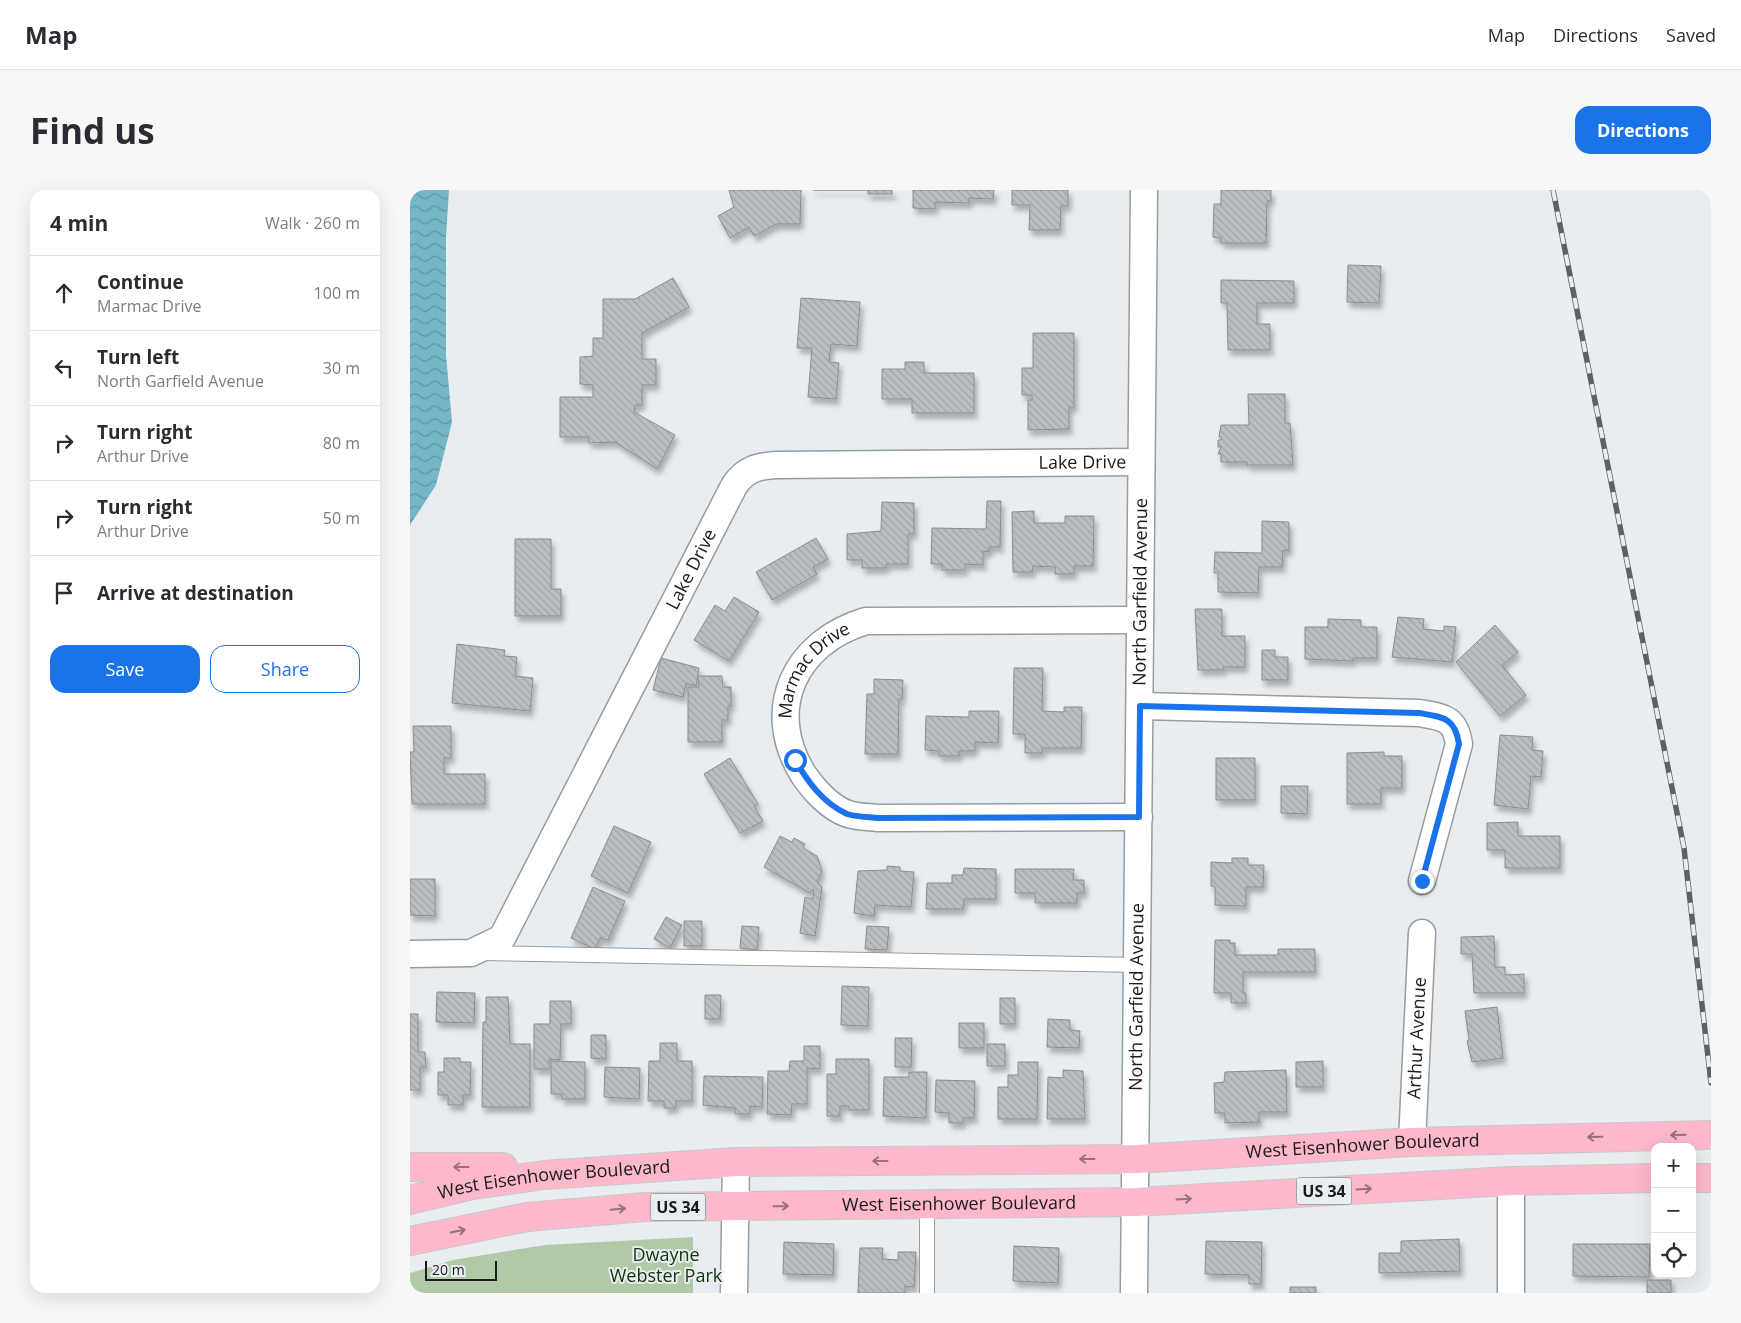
<!DOCTYPE html>
<html lang="en">
<head>
<meta charset="utf-8">
<style>
	body { margin:0; font-family:"Open Sans",sans-serif; background:#f7f7f7; color:#2b2b33 }
	.controls { position:absolute; right:15px; bottom:15px; display:grid; overflow:hidden; border-radius:10px; box-shadow:0 5px 20px #0002 }
	.controls button { width:45px; height:45px; display:grid; place-items:center; padding:0; border:0; border-bottom:1px solid #e1e1e2; background:#fff; color:#2b2b33; font:25px sans-serif }
	.scale { position:absolute; left:15px; bottom:12px; width:72px; box-sizing:border-box; padding-left:5px; border:2px solid #191b1c; border-top:0; font-size:14px; line-height:18px; white-space:nowrap; color:#191b1c; -webkit-text-stroke:4px #e8edf1; paint-order:stroke }
	.stop { position:absolute; width:15px; height:15px; margin:-11px; border:4px solid #1a73e8; border-radius:50%; background:#fff }
	.stop.end { background:#1a73e8; border-color:#fff; box-shadow:0 1px 5px #0008 }
	.list { margin:0; padding:0; list-style:none }
	h2 { display:flex; justify-content:space-between; align-items:center; height:65px; margin:0; padding:0 20px; font-size:21px }
	h2 small { font-size:16px; font-weight:400; color:#7c7c81 }
	.list li { display:grid; grid-template-columns:32px 1fr auto; gap:15px; align-items:center; box-sizing:border-box; height:75px; padding:0 20px; border-top:1px solid #e1e1e2 }
	.list b { display:block; font-size:19px; white-space:nowrap }
	.list p { margin:0; font-size:16px; white-space:nowrap; color:#7c7c81 }
	.list em { font-size:16px; font-style:normal; color:#7c7c81 }
	.actions { display:flex; gap:10px; padding:15px 20px }
	.actions a { flex:1; padding:11px 0; border:1px solid #1a73e8; border-radius:15px; text-align:center; font-size:18px; color:#1a73e8 }
	.actions .main { background:#1a73e8; color:#fff }
	.icon { flex:none; width:28px; height:28px; fill:none; stroke:currentColor; stroke-width:2; stroke-linecap:round; stroke-linejoin:round }
	.map { position:relative; flex:none; width:1301px; height:1103px; overflow:hidden; border-radius:15px }
	header { display:flex; align-items:center; gap:30px; box-sizing:border-box; height:70px; padding:0 25px; background:#fff; border-bottom:1px solid #e1e1e2 }
	header strong { font-size:24px }
	nav { display:flex; gap:28px; margin-inline-start:auto; font-size:18px }
	.intro { display:flex; align-items:center; justify-content:space-between; box-sizing:border-box; height:120px; padding:0 30px }
	h1 { margin:0; font-size:35px }
	.button { padding:12px 22px; border-radius:15px; background:#1a73e8; color:#fff; font-size:18px; font-weight:700 }
	main { display:flex; gap:30px; padding:0 30px }
	aside { flex:1; background:#fff; border-radius:15px; box-shadow:0 5px 20px #0002 }
	.map>svg:first-child { display:block }
</style>
</head>
<body>
<header>
<strong>Map</strong>
<nav><a>Map</a><a>Directions</a><a>Saved</a></nav>
</header>
<div class="intro"><h1>Find us</h1><a class="button">Directions</a></div>
<main>
<aside>
<h2>4 min<small>Walk · 260 m</small></h2>
<ul class="list">
<li><svg class="icon" aria-label="ahead" viewBox="0 0 24 24"><path d="M12 20V5M6 11l6-6 6 6"/></svg><div><b>Continue</b><p>Marmac Drive</p></div><em>100 m</em></li>
<li><svg class="icon" aria-label="left" viewBox="0 0 24 24"><path d="M17 20v-9H6M10 6l-5 5 5 5"/></svg><div><b>Turn left</b><p>North Garfield Avenue</p></div><em>30 m</em></li>
<li><svg class="icon" aria-label="right" viewBox="0 0 24 24"><path d="M7 20v-9h11M14 6l5 5-5 5"/></svg><div><b>Turn right</b><p>Arthur Drive</p></div><em>80 m</em></li>
<li><svg class="icon" aria-label="right" viewBox="0 0 24 24"><path d="M7 20v-9h11M14 6l5 5-5 5"/></svg><div><b>Turn right</b><p>Arthur Drive</p></div><em>50 m</em></li>
<li><svg class="icon" aria-label="arrive" viewBox="0 0 24 24"><path d="M6 21V4h12l-3 4 3 4H6"/></svg><div><b>Arrive at destination</b></div></li>
</ul>
<div class="actions"><a class="main">Save</a><a>Share</a></div>
</aside>
<div class="map">
<svg width="1301" height="1103" viewBox="0 0 1301 1103">
	<defs>
		<pattern id="water-waves" width="16" height="10" patternUnits="userSpaceOnUse" patternTransform="scale(1.25)"><rect width="16" height="10" fill="#76b7c7"/><path d="M0 5q4-4 8 0t8 0" fill="none" stroke="#6094a1"/></pattern>
		<pattern id="building-back-hatch" width="6" height="6" patternUnits="userSpaceOnUse" patternTransform="scale(1.25)"><rect width="6" height="6" fill="#babec2"/><path d="M-1 5l2 2M0 0l6 6M5-1l2 2" fill="none" stroke="#9fa3a6"/></pattern>
		<filter id="shadow"><feDropShadow dx="3" dy="5.5" stdDeviation="2.5" flood-color="#0004"/></filter>
	</defs>
	<rect width="100%" height="100%" fill="#e8edf1"/>
	<!-- green -->
	<path fill="#b0caa7" d="M 283,1047 L 283,1103 L 0,1103 L 0,1083 L 43,1070 L 135,1055 Z"/>
	<!-- water -->
	<path fill="url(#water-waves)" d="M 0,0 L 39,0 L 36,47 L 36,165 L 42,232 L 26,295 L 0,335 Z"/>
	<!-- building -->
	<path fill="url(#building-back-hatch)" stroke="#888d90" filter="url(#shadow)" d="M 319,0 L 391,0 L 390,34 L 366,34 L 344,46 L 339,37 L 320,48 L 308,26 L 324,17 Z
		M 403,0 L 482,0 L 482,4 L 458,4 L 458,0 Z
		M 503,0 L 584,0 L 583,9 L 559,8 L 559,13 L 525,12 L 525,19 L 503,18 Z
		M 602,0 L 658,0 L 658,16 L 651,16 L 650,40 L 619,40 L 620,15 L 602,15 Z
		M 811,0 L 861,0 L 861,11 L 857,11 L 856,53 L 811,53 L 811,48 L 803,47 L 804,14 L 811,14 Z
		M 938,75 L 971,76 L 969,113 L 937,112 Z
		M 263,88 L 279,117 L 232,143 L 232,169 L 246,169 L 246,195 L 232,195 L 232,215 L 225,215 L 224,222 L 265,245 L 247,279 L 205,252 L 179,253 L 178,247 L 150,247 L 150,207 L 183,207 L 183,195 L 170,194 L 170,167 L 183,166 L 183,148 L 193,148 L 193,109 L 225,109 Z
		M 811,90 L 884,91 L 884,113 L 847,113 L 847,134 L 860,134 L 860,160 L 818,160 L 817,113 L 811,113 Z
		M 391,108 L 450,112 L 447,156 L 421,154 L 419,172 L 429,173 L 426,209 L 398,207 L 402,158 L 387,158 Z
		M 623,143 L 664,143 L 664,217 L 659,217 L 659,239 L 618,240 L 618,210 L 622,210 L 622,205 L 612,205 L 612,178 L 623,178 Z
		M 495,172 L 514,172 L 514,183 L 564,183 L 564,223 L 502,223 L 502,209 L 472,209 L 472,179 L 495,179 Z
		M 838,204 L 875,204 L 875,233 L 880,233 L 883,275 L 837,275 L 837,272 L 811,272 L 811,264 L 808,264 L 811,257 L 808,257 L 808,250 L 811,250 L 811,247 L 809,247 L 811,235 L 839,235 Z
		M 577,311 L 591,311 L 590,357 L 579,357 L 579,362 L 573,361 L 573,375 L 555,374 L 555,380 L 532,380 L 532,374 L 521,374 L 522,338 L 576,339 Z
		M 472,312 L 504,313 L 504,344 L 498,344 L 498,374 L 476,374 L 476,378 L 452,378 L 452,370 L 437,370 L 437,344 L 471,341 Z
		M 624,321 L 624,333 L 655,333 L 655,326 L 684,326 L 683,376 L 664,376 L 664,384 L 645,384 L 645,377 L 623,376 L 622,382 L 603,382 L 602,322 Z
		M 852,331 L 879,332 L 879,361 L 873,360 L 872,377 L 849,377 L 848,403 L 808,402 L 808,383 L 804,383 L 805,362 L 852,363 Z
		M 406,348 L 418,369 L 403,377 L 407,384 L 362,410 L 346,382 Z
		M 105,349 L 141,349 L 141,399 L 151,399 L 151,426 L 105,426 Z
		M 324,407 L 349,422 L 319,471 L 284,450 L 305,415 L 315,421 Z
		M 785,419 L 812,419 L 812,446 L 835,446 L 835,477 L 813,477 L 813,480 L 788,480 Z
		M 988,427 L 1014,429 L 1013,439 L 1034,441 L 1034,436 L 1046,437 L 1042,472 L 982,467 Z
		M 918,429 L 951,430 L 951,437 L 967,437 L 967,468 L 943,468 L 943,471 L 895,469 L 895,437 L 918,437 Z
		M 1085,435 L 1108,462 L 1092,475 L 1116,505 L 1090,526 L 1046,472 Z
		M 47,454 L 95,460 L 94,466 L 107,467 L 105,486 L 123,488 L 120,521 L 42,513 Z
		M 852,460 L 865,460 L 865,467 L 878,467 L 878,490 L 852,490 Z
		M 251,468 L 289,478 L 286,496 L 276,493 L 273,507 L 243,500 Z
		M 604,478 L 633,478 L 632,521 L 654,522 L 654,517 L 672,517 L 671,558 L 632,558 L 632,563 L 615,563 L 615,544 L 603,544 Z
		M 288,486 L 312,486 L 313,497 L 321,497 L 321,516 L 318,516 L 318,530 L 312,530 L 312,552 L 278,552 L 278,497 L 289,497 Z
		M 464,489 L 493,490 L 492,509 L 489,509 L 488,564 L 455,564 L 457,504 L 464,504 Z
		M 559,521 L 589,521 L 588,553 L 565,552 L 565,561 L 549,561 L 549,566 L 529,566 L 529,561 L 515,560 L 516,526 L 559,527 Z
		M 3,536 L 41,536 L 41,568 L 34,568 L 34,584 L 75,584 L 75,614 L 2,614 L 0,562 L 4,562 Z
		M 1090,545 L 1123,547 L 1122,560 L 1133,561 L 1131,587 L 1121,586 L 1118,619 L 1084,615 Z
		M 974,562 L 974,566 L 992,566 L 992,598 L 971,598 L 971,614 L 937,614 L 937,563 Z
		M 320,568 L 348,614 L 344,616 L 353,631 L 330,643 L 294,584 Z
		M 806,568 L 845,568 L 845,610 L 806,610 Z
		M 871,596 L 898,596 L 897,624 L 871,623 Z
		M 1108,632 L 1108,646 L 1150,646 L 1150,678 L 1095,678 L 1095,660 L 1077,660 L 1077,633 Z
		M 204,636 L 241,652 L 218,703 L 181,686 Z
		M 370,646 L 382,652 L 384,648 L 395,654 L 393,658 L 407,666 L 412,681 L 407,692 L 412,697 L 405,746 L 390,743 L 395,707 L 403,709 L 404,700 L 403,699 L 400,703 L 354,677 Z
		M 822,668 L 838,668 L 838,675 L 854,675 L 853,697 L 836,697 L 836,716 L 805,715 L 805,697 L 801,696 L 801,672 L 822,673 Z
		M 477,676 L 490,677 L 490,681 L 504,682 L 501,717 L 465,715 L 464,726 L 444,723 L 448,681 L 477,680 Z
		M 554,678 L 586,679 L 586,709 L 554,709 L 553,719 L 516,719 L 517,693 L 542,693 L 542,685 L 553,685 Z
		M 605,679 L 664,679 L 663,690 L 674,690 L 674,703 L 667,703 L 667,713 L 625,713 L 625,703 L 605,703 Z
		M 0,689 L 25,689 L 25,726 L 0,725 Z
		M 183,697 L 215,711 L 198,750 L 190,748 L 185,759 L 161,748 Z
		M 256,727 L 272,735 L 260,758 L 244,749 Z
		M 274,731 L 292,731 L 292,756 L 274,756 Z
		M 332,736 L 349,737 L 347,760 L 330,758 Z
		M 457,736 L 479,737 L 477,760 L 455,759 Z
		M 1084,746 L 1085,777 L 1095,777 L 1095,785 L 1114,784 L 1114,803 L 1064,803 L 1062,764 L 1051,764 L 1051,747 Z
		M 805,750 L 820,750 L 820,753 L 825,753 L 825,765 L 868,765 L 868,759 L 905,759 L 905,782 L 833,782 L 833,803 L 836,803 L 836,813 L 821,813 L 821,803 L 804,803 Z
		M 432,796 L 459,797 L 458,836 L 431,835 Z
		M 27,802 L 65,803 L 64,833 L 26,832 Z
		M 295,805 L 311,805 L 310,829 L 295,829 Z
		M 76,807 L 98,807 L 100,854 L 120,854 L 120,917 L 72,917 L 73,832 L 76,832 Z
		M 590,808 L 605,808 L 605,834 L 590,834 Z
		M 140,811 L 161,811 L 161,834 L 151,834 L 150,870 L 139,869 L 139,879 L 124,879 L 124,834 L 140,834 Z
		M 1087,817 L 1093,868 L 1062,872 L 1057,851 L 1059,850 L 1055,821 Z
		M 0,824 L 8,824 L 8,862 L 15,862 L 16,877 L 10,877 L 10,900 L 0,900 Z
		M 638,829 L 660,830 L 660,840 L 670,841 L 669,858 L 637,857 Z
		M 549,833 L 574,833 L 574,858 L 549,858 Z
		M 181,845 L 196,845 L 196,869 L 181,868 Z
		M 485,848 L 502,848 L 501,877 L 485,877 Z
		M 250,853 L 267,853 L 267,871 L 282,871 L 282,911 L 266,911 L 266,918 L 254,918 L 254,911 L 238,911 L 239,871 L 250,871 Z
		M 577,854 L 595,854 L 595,876 L 577,876 Z
		M 394,856 L 410,856 L 410,879 L 397,878 L 397,914 L 382,914 L 381,925 L 357,924 L 358,881 L 379,881 L 380,871 L 394,871 Z
		M 34,868 L 50,868 L 50,872 L 61,872 L 60,905 L 53,905 L 53,915 L 38,915 L 38,905 L 28,905 L 28,882 L 34,882 Z
		M 426,869 L 459,869 L 459,920 L 439,920 L 439,916 L 430,916 L 430,926 L 417,926 L 417,884 L 426,884 Z
		M 141,871 L 175,872 L 175,909 L 152,909 L 152,904 L 141,904 Z
		M 913,871 L 913,897 L 886,897 L 886,872 Z
		M 608,872 L 628,872 L 627,929 L 588,929 L 588,897 L 598,897 L 598,885 L 608,885 Z
		M 195,877 L 230,878 L 229,909 L 194,907 Z
		M 653,880 L 673,881 L 675,929 L 637,929 L 638,887 L 653,888 Z
		M 876,880 L 877,922 L 849,922 L 849,932 L 815,933 L 815,923 L 805,923 L 804,893 L 814,892 L 815,882 Z
		M 499,882 L 517,882 L 516,928 L 473,926 L 474,887 L 499,887 Z
		M 294,886 L 353,887 L 352,917 L 340,916 L 340,924 L 325,924 L 325,918 L 293,915 Z
		M 526,890 L 565,891 L 564,928 L 553,928 L 553,933 L 539,933 L 539,923 L 525,922 Z
		M 1049,1049 L 1050,1081 L 969,1083 L 969,1063 L 991,1063 L 991,1051 Z
		M 796,1051 L 852,1052 L 851,1094 L 839,1094 L 839,1085 L 795,1084 Z
		M 374,1052 L 424,1054 L 423,1085 L 373,1084 Z
		M 1163,1054 L 1240,1054 L 1239,1087 L 1163,1086 Z
		M 604,1056 L 649,1058 L 648,1093 L 603,1091 Z
		M 450,1058 L 473,1058 L 472,1069 L 488,1070 L 488,1062 L 506,1062 L 504,1097 L 495,1096 L 495,1103 L 448,1103 Z
		M 1237,1090 L 1261,1090 L 1261,1103 L 1237,1103 Z
		M 880,1097 L 906,1097 L 906,1103 L 880,1103 Z"/>
	<g fill="none" stroke-linecap="round" stroke-linejoin="round">
		<defs>
			<path id="lane" d="M 72,763 L 728,775
				M 517,1014 L 517,1103"/>
			<g id="street">
				<path d="M 730,516 L 1009,523 C 1032,527 1045,527 1049,554 L 1012,691"/>
				<path id="s1" d="M 729,627 L 468,628 C 459,627 447,627 438,624 C 420,618 403,599 393,584 C 353,519 385,452 456,431 L 730,430"/>
				<path id="s2" d="M 0,764 L 61,763 L 92,748 L 324,296 C 335,279 348,276 367,275 L 731,272"/>
				<path id="s3" d="M 1002,952 L 1012,743"/>
				<path d="M 324,1103 L 326,972"/>
				<path id="s4" d="M 724,1103 L 734,0"/>
				<path d="M 1101,1103 L 1101,991"/>
			</g>
			<g id="highway">
				<path d="M 0,977 L 93,977"/>
				<path d="M 1282,988 L 1301,988"/>
				<path id="s5" d="M 0,1010 L 63,995 L 134,985 L 326,972 L 726,969 L 1002,952 L 1301,945"/>
				<path id="s6" d="M 0,1051 L 117,1027 L 235,1017 L 726,1012 L 1101,991 L 1245,988"/>
			</g>
		</defs>
		<!-- lane casing -->
		<use href="#lane" stroke="#979c9f" stroke-width="16"/>
		<!-- street casing -->
		<use href="#street" stroke="#979c9f" stroke-width="29"/>
		<!-- highway casing -->
		<use href="#highway" stroke="#c8c8c9" stroke-width="30"/>
		<!-- lane -->
		<use href="#lane" stroke="#fff" stroke-width="14"/>
		<!-- street -->
		<use href="#street" stroke="#fff" stroke-width="26"/>
		<!-- highway -->
		<use href="#highway" stroke="#fdb8cb" stroke-width="28"/>
		<defs>
			<path id="rail" d="M 1143,0 L 1274,658 L 1301,893"/>
		</defs>
		<!-- rail casing -->
		<use href="#rail" stroke="#5e6163" stroke-width="5.5"/>
		<!-- rail -->
		<use href="#rail" stroke="#e8edf1" stroke-width="4" stroke-dasharray="11" stroke-linecap="butt"/>
	</g>
	<!-- one-way arrows -->
	<defs><path id="oneway-shaft" d="M-6 0H5M1.5-3L5.5 0L1.5 3" fill="none" stroke-width="1.6" stroke-linecap="round" stroke-linejoin="round" transform="scale(1.25)"/></defs>
	<g stroke="#96717c">
		<use href="#oneway-shaft" transform="translate(1268 945) rotate(179)"/>
		<use href="#oneway-shaft" transform="translate(1185 947) rotate(179)"/>
		<use href="#oneway-shaft" transform="translate(677 969) rotate(180)"/>
		<use href="#oneway-shaft" transform="translate(470 971) rotate(180)"/>
		<use href="#oneway-shaft" transform="translate(51 977) rotate(-180)"/>
		<use href="#oneway-shaft" transform="translate(954 999) rotate(-3)"/>
		<use href="#oneway-shaft" transform="translate(774 1009) rotate(-3)"/>
		<use href="#oneway-shaft" transform="translate(371 1016) rotate(-1)"/>
		<use href="#oneway-shaft" transform="translate(208 1019) rotate(-5)"/>
		<use href="#oneway-shaft" transform="translate(48 1041) rotate(-12)"/>
	</g>
	<g fill="none" stroke-linecap="round" stroke-linejoin="round">
		<!-- route -->
		<path stroke="#1a73e8" stroke-width="6" d="M 385,570 C 398,592 413,613 437,624 C 446,627 459,627 468,628 L 729,627 L 730,516 L 1009,523 C 1032,527 1045,527 1049,554 L 1012,691"/>
	</g>
	<g text-anchor="middle" stroke-width="4" stroke-linejoin="round" paint-order="stroke">
		<!-- shield labels -->
		<g fill="#e8edf1" stroke="#575a5c" stroke-width="1">
			<rect x="886.5" y="987.5" width="55" height="27" rx="4"/>
			<rect x="240.5" y="1003.5" width="55" height="27" rx="4"/>
		</g>
		<g font-size="16" font-weight="bold" fill="#191b1c">
			<text x="914" y="1007">US 34</text>
			<text x="268" y="1023">US 34</text>
		</g>
		<!-- street labels -->
		<g font-size="18" fill="#191b1c" stroke="#e8edf1">
			<text dy="6" stroke="none"><textPath href="#s2" startOffset="959">Lake Drive</textPath></text>
			<text dy="6" stroke="none"><textPath href="#s2" startOffset="510">Lake Drive</textPath></text>
			<text dy="6" stroke="none"><textPath href="#s4" startOffset="701">North Garfield Avenue</textPath></text>
			<text dy="6" stroke="none"><textPath href="#s1" startOffset="470">Marmac Drive</textPath></text>
			<text dy="6" stroke="none"><textPath href="#s4" startOffset="296">North Garfield Avenue</textPath></text>
			<text dy="6" stroke="none"><textPath href="#s3" startOffset="104">Arthur Avenue</textPath></text>
			<text dy="6" stroke="none"><textPath href="#s5" startOffset="956">West Eisenhower Boulevard</textPath></text>
			<text dy="6" stroke="none"><textPath href="#s5" startOffset="146">West Eisenhower Boulevard</textPath></text>
			<text dy="6" stroke="none"><textPath href="#s6" startOffset="552">West Eisenhower Boulevard</textPath></text>
		</g>
		<!-- park labels -->
		<g font-size="18" fill="#133306" stroke="#e8edf1">
			<text x="256" y="1071">Dwayne<tspan x="256" dy="21">Webster Park</tspan></text>
		</g>
	</g>
</svg>
<div class="controls">
<button>+</button>
<button>−</button>
<button><svg class="icon" aria-label="locate" viewBox="0 0 24 24"><circle cx="12" cy="12" r="6"/><path d="M12 2v4M12 18v4M2 12h4M18 12h4"/></svg></button>
</div>
<div class="scale">20 m</div>
<div class="stop" style="left:385px;top:570px"></div>
<div class="stop end" style="left:1012px;top:691px"></div>
</div>
</main>
</body>
</html>
